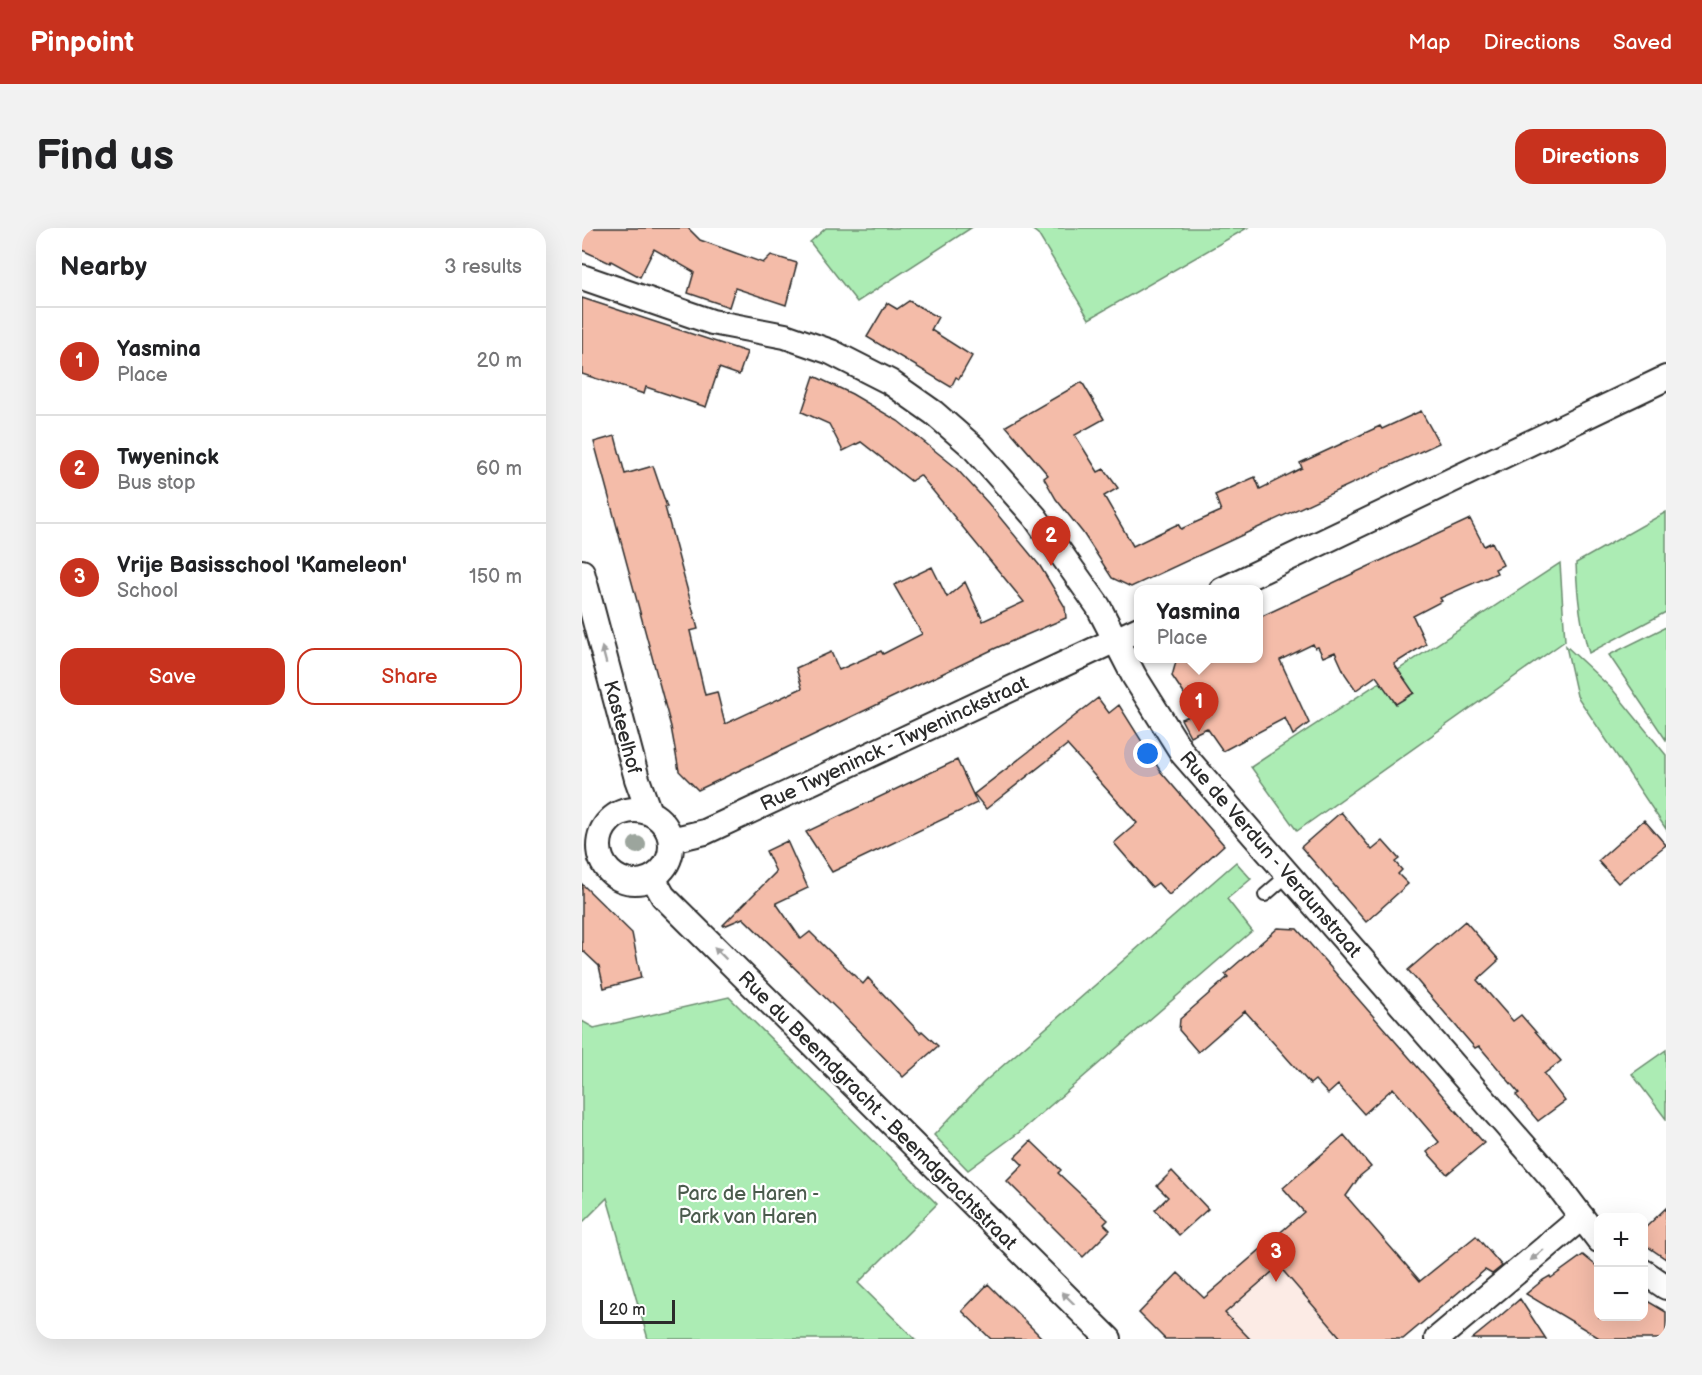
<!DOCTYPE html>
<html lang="en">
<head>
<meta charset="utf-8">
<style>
	body { margin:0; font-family:"Balsamiq Sans",sans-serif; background:#f2f2f2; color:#202124 }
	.controls { position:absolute; right:18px; bottom:18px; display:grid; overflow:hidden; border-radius:12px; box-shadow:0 6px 24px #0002 }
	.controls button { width:54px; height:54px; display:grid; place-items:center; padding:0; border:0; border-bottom:2px solid #e0e0e0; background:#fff; color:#202124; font:30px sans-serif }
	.scale { position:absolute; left:18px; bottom:15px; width:75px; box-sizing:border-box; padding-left:6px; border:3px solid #2b2b2b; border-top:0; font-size:16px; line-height:21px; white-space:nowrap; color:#2b2b2b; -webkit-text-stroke:4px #fff; paint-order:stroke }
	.you { position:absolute; left:566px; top:526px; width:21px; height:21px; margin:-15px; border:4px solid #fff; border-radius:50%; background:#1a73e8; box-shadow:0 0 0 9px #1a73e833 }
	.badge { display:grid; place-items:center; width:39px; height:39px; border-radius:50%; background:#c8321e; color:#fff; font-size:20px; font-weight:700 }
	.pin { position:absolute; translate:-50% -50px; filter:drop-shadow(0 2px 3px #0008) }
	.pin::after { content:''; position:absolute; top:32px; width:21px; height:18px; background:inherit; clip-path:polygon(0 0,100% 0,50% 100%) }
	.popup { position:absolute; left:552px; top:357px; width:129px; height:78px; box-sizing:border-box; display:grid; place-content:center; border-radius:12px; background:#fff; filter:drop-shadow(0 2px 4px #0005); font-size:20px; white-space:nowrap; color:#757577 }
	.popup b { font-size:22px; color:#202124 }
	.popup::after { content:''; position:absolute; left:50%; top:100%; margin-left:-12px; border:12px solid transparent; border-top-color:#fff }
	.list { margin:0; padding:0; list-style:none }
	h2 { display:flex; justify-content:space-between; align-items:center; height:78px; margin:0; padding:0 24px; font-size:26px }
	h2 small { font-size:20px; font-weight:400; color:#757577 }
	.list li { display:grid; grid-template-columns:39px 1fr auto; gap:18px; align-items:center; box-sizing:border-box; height:108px; padding:0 24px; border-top:2px solid #e0e0e0 }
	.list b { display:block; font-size:22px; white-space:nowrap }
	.list p { margin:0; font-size:20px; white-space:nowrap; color:#757577 }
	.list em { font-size:20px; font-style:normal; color:#757577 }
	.actions { display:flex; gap:12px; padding:18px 24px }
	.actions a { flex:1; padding:14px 0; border:2px solid #c8321e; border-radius:18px; text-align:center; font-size:21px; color:#c8321e }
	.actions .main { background:#c8321e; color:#fff }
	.map { position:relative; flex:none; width:1084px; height:1111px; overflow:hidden; border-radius:18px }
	header { display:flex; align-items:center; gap:36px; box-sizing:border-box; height:84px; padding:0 30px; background:#c8321e; color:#fff }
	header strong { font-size:28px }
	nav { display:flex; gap:33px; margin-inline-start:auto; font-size:21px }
	.intro { display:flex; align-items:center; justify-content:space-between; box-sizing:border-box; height:144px; padding:0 36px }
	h1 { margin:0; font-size:42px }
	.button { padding:15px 27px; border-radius:18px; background:#c8321e; color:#fff; font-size:21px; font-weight:700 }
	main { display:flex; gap:36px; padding:0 36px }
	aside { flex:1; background:#fff; border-radius:18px; box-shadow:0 6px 24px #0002 }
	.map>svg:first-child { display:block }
</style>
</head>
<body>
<header>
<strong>Pinpoint</strong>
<nav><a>Map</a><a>Directions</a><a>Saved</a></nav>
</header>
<div class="intro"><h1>Find us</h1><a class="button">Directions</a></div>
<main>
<aside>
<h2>Nearby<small>3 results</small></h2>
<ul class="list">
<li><span class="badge">1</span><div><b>Yasmina</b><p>Place</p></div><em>20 m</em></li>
<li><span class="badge">2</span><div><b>Twyeninck</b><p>Bus stop</p></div><em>60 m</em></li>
<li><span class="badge">3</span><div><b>Vrije Basisschool 'Kameleon'</b><p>School</p></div><em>150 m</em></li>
</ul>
<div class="actions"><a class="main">Save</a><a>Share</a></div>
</aside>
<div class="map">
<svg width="1084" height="1111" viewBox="0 0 1084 1111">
	<rect width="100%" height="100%" fill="#fff"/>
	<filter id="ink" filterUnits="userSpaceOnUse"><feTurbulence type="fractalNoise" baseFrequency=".0167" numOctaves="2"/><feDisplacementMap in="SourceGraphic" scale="12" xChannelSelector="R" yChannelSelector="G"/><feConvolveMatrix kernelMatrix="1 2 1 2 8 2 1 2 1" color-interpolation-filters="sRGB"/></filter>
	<g filter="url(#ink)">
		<!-- built -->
		<path fill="#fcebe5" d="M 702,1001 L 799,1111 L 609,1111 L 637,1057 Z"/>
		<!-- green -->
		<path fill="#acecb4" stroke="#6c8c70" stroke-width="1.5" d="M 244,0 L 389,0 L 275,74 L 228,14 Z
			M 448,0 L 665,0 L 507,91 L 456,6 Z
			M 1084,284 L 1084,384 L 1007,425 C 998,395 995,366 994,335 Z
			M 978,335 L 983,413 L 715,603 L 669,539 Z
			M 1084,399 L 1084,512 L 1027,427 Z
			M 984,418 L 1031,462 L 1084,527 L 1084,601 L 995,468 Z
			M 654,634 L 669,651 L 645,671 L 670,703 L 439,903 L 386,942 L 352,907 L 401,855 Z
			M 147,769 L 355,976 L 276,1055 L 333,1111 L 66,1111 L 25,970 L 0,995 L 0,793 L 12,800 Z
			M 1084,822 L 1084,891 L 1050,846 Z"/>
		<!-- building -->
		<path fill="#f4bca9" stroke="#2b2b2b" stroke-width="1.5" d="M 0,0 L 106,0 L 118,12 L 181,35 L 189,27 L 215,35 L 204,77 L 153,60 L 147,79 L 106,65 L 112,44 L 72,21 L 58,49 L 29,33 L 28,35 L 0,22 Z
			M 0,70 L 165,124 L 157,147 L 137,140 L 124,179 L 64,159 L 62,166 L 0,146 Z
			M 327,73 L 356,89 L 349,102 L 390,128 L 377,151 L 374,149 L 369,159 L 285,109 L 305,75 L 315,81 Z
			M 232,148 L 270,166 L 316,193 L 372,238 L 406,275 L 458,338 L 483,379 L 484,390 L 414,420 L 116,562 L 97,543 L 89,499 L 12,214 L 33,208 L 43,246 L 71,238 L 85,279 L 83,279 L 116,401 L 108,403 L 123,467 L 135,464 L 143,496 L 220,460 L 214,440 L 249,424 L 257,442 L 299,423 L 301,426 L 340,406 L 312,357 L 350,339 L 365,369 L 383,354 L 401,393 L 442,374 L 338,247 L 329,253 L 279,214 L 261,223 L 247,196 L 220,184 Z
			M 500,154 L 522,191 L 493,207 L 516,244 L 522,241 L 536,260 L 522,268 L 551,318 L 596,296 L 599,301 L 639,283 L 633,267 L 673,249 L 678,261 L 720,240 L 718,235 L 798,198 L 800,201 L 839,183 L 857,215 L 549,359 L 530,350 L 501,305 L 474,271 L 462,250 L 466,247 L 424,198 Z
			M 888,291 L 902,318 L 910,314 L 921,337 L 913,341 L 915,345 L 858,370 L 860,373 L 831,388 L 844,416 L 812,436 L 832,465 L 814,476 L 794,448 L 774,462 L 763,446 L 753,424 L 741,429 L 736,419 L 733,420 L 731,416 L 698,432 L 727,495 L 711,507 L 703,490 L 641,523 L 625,500 L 608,508 L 599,491 L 615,485 L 590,448 L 595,430 L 677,430 L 677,388 L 678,389 Z
			M 516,470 L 527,485 L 537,477 L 579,544 L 642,617 L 587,667 L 576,655 L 570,659 L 532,615 L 555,595 L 485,517 L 404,581 L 392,566 Z
			M 375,532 L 395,575 L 250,644 L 224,604 Z
			M 759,584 L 790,622 L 801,613 L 817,631 L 813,634 L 820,642 L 816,646 L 826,656 L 784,694 L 719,619 Z
			M 1062,592 L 1084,617 L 1036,655 L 1016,633 Z
			M 205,613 L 226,660 L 194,675 L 219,711 L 228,704 L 281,756 L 286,750 L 338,805 L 340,803 L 356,818 L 321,849 L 256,782 L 161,690 L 142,698 L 141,697 L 194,644 L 184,623 Z
			M 0,656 L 50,705 L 59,750 L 22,760 L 17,738 L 0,722 Z
			M 883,693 L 917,732 L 895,752 L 931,793 L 939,787 L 979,833 L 962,846 L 983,873 L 956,893 L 934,867 L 937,865 L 897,818 L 893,820 L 826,742 Z
			M 696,700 L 715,701 L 902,915 L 865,946 L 845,924 L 857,914 L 811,860 L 782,886 L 756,857 L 746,866 L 733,852 L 728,856 L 663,783 L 616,824 L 597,802 L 598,791 L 646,749 L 643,746 Z
			M 762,907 L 789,939 L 778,948 L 764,968 L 838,1053 L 894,1008 L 920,1038 L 910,1046 L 903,1042 L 821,1111 L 760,1111 L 697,1038 L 643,1085 L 668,1111 L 583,1111 L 557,1085 L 596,1045 L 622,1070 L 722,984 L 701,960 Z
			M 449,913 L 479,942 L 476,945 L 526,992 L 522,996 L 528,1002 L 501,1029 L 425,953 L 441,937 L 433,929 Z
			M 590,943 L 626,981 L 597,1007 L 573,982 L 586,969 L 575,958 Z
			M 1084,980 L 1084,1031 L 1062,1016 L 1062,1001 Z
			M 1001,1027 L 1017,1040 L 1017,1089 L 1062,1089 L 1062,1071 L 1084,1084 L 1084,1111 L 1019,1111 L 944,1066 L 961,1052 L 968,1048 L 969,1050 Z
			M 406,1056 L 461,1111 L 409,1111 L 380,1083 Z
			M 938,1071 L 964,1111 L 890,1111 L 917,1089 Z"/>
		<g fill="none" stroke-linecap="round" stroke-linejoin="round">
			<defs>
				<path id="service" d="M 683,667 L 706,647"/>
				<path id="minor" d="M 0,49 L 130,94 L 203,108 L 249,124 L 308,154 L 352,185 L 391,219 L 453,289 L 516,378 L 552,448 L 601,526 L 971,951 L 1017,1012
					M 0,344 L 55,551 L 67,584
					M 640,362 L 1084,150
					M17 618a36 36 0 1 1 72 0a36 36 0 1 1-72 0Z
					M 89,612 L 123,604 L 557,401
					M 71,650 L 81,668 L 527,1111
					M 1062,1044 L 1084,1059
					M 855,1111 L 1000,989"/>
			</defs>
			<!-- service casing -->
			<use href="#service" stroke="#2b2b2b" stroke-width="16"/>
			<!-- minor casing -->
			<use href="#minor" stroke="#2b2b2b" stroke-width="28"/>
			<!-- service -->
			<use href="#service" stroke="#fff" stroke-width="12"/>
			<!-- minor -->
			<use href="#minor" stroke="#fff" stroke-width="24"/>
		</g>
		<!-- trees -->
		<circle fill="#9ca59d" cx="55" cy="617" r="9"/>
		<!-- one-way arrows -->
		<defs><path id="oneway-solid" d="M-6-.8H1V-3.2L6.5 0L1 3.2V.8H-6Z" transform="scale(1.5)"/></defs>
		<g fill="#a0a0a0">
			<use href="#oneway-solid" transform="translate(22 427) rotate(-105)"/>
			<use href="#oneway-solid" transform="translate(138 725) rotate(-135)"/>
			<use href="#oneway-solid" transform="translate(955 1027) rotate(140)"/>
			<use href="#oneway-solid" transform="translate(486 1070) rotate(-136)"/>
		</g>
	</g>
	<g text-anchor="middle" stroke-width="4.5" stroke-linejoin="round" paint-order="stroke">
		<!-- street labels -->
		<g font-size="20" fill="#2b2b2b" stroke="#fff">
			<text transform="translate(41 499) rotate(75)" y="7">Kasteelhof</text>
			<text transform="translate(312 515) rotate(-25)" y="7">Rue Twyeninck - Twyeninckstraat</text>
			<text transform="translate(689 626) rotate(49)" y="7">Rue de Verdun - Verdunstraat</text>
			<text transform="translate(296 882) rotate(45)" y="7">Rue du Beemdgracht - Beemdgrachtstraat</text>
		</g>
		<!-- park labels -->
		<g font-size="20" fill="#4b5b4d" stroke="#fff">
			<text x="166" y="972">Parc de Haren -<tspan x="166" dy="23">Park van Haren</tspan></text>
		</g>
	</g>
</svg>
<div class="controls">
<button>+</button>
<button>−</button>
</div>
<div class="scale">20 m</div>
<div class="you"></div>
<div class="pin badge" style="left:617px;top:504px">1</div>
<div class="popup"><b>Yasmina</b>Place</div>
<div class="pin badge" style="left:469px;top:338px">2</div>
<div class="pin badge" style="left:694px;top:1054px">3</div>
</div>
</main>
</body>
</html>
